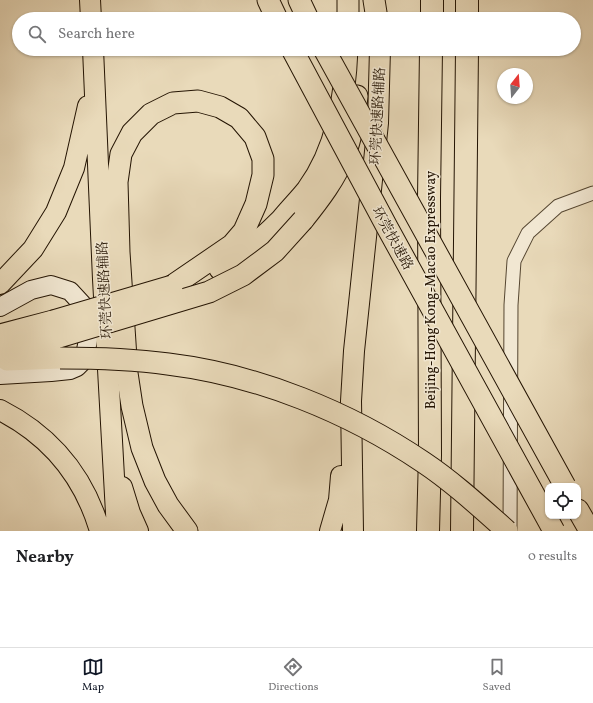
<!DOCTYPE html>
<html lang="en">
<head>
<meta charset="utf-8">
<style>
	body { margin:0; font-family:Vollkorn,"Noto Serif SC",serif; background:#f6f6f6; color:#202124 }
	.controls { position:absolute; right:12px; bottom:12px; display:grid; overflow:hidden; border-radius:8px; box-shadow:0 1px 3px #0004 }
	.controls button { width:36px; height:36px; display:grid; place-items:center; padding:0; border:0; border-bottom:1px solid #e0e0e0; background:#fff; color:#202124; font:20px sans-serif }
	.compass { position:absolute; left:497px; top:68px; width:36px; height:36px; border-radius:50%; background:#fff; box-shadow:0 1px 3px #0004; rotate:17deg }
	.list { margin:0; padding:0; list-style:none }
	h2 { display:flex; justify-content:space-between; align-items:center; height:52px; margin:0; padding:0 16px; font-size:17px }
	h2 small { font-size:13px; font-weight:400; color:#757577 }
	.icon { flex:none; width:22px; height:22px; fill:none; stroke:currentColor; stroke-width:2; stroke-linecap:round; stroke-linejoin:round }
	.map { position:relative; flex:none; width:593px; height:531px; overflow:hidden }
	.search { position:absolute; background:#fff; box-shadow:0 1px 3px #0004; left:12px; right:12px; top:12px; height:44px; display:flex; align-items:center; gap:10px; box-sizing:border-box; padding:0 14px; border-radius:22px; color:#757577; font-size:15px }
	.sheet { height:116px; background:#fff }
	nav { display:flex; justify-content:space-around; align-items:center; box-sizing:border-box; height:56px; border-top:1px solid #e0e0e0; background:#fff; font-size:11px; color:#757577 }
	nav a { display:grid; justify-items:center; gap:2px }
	nav .on { color:#111827 }
	.map>svg:first-child { display:block }
</style>
</head>
<body>
<div class="map">
<svg width="593" height="531" viewBox="0 0 593 531">
	<rect width="100%" height="100%" fill="#e9daba"/>
	<filter id="stains"><feTurbulence type="fractalNoise" baseFrequency=".005" numOctaves="4"/><feColorMatrix values="0 0 0 0 .2 0 0 0 0 .09 0 0 0 0 .02 0 0 0 .5 -.17"/></filter>
	<radialGradient id="worn" r=".72"><stop offset=".6" stop-color="#630" stop-opacity="0"/><stop offset="1" stop-color="#630" stop-opacity=".3"/></radialGradient>
	<g fill="none" stroke-linecap="round" stroke-linejoin="round">
		<defs>
			<path id="minor" d="M 510,531 L 511,305 L 514,261 L 528,233 L 558,206 L 593,193"/>
			<path id="secondary" d="M 0,307 L 31,290 L 51,285 L 70,291 L 82,304 L 89,322 L 89,335 L 86,350 L 81,363 L 77,367 L 70,370 L 51,372 L 0,375"/>
			<path id="primary" d="M 90,0 L 91,19
				M 93,49 L 103,279 L 117,531
				M 0,284 L 33,249 L 56,212 L 74,168 L 88,106
				M 0,410 C 51,436 84,476 100,531
				M 122,487 L 130,513 L 138,531
				M 330,531 L 339,500 L 341,476
				M 353,531 L 351,401 L 354,351 L 378,123 L 380,49"/>
			<path id="trunk" d="M 268,0 L 277,19
				M 299,0 L 308,19
				M 374,0 L 377,19
				M 348,19 L 348,0
				M 303,220 C 319,200 336,178 345,154 C 352,136 355,116 357,96
				M 220,269 C 243,256 262,239 281,220 C 289,210 299,200 307,190 C 337,149 345,98 347,49
				M 172,286 L 232,245 L 244,231 L 256,204 L 263,175 L 263,159 L 255,137 L 239,118 L 220,107 L 198,101 L 173,103 L 151,114 L 132,133 L 121,154 L 117,182 L 119,252 L 127,373 L 132,406 L 142,448 L 155,481 L 168,505 L 187,531
				M 0,335 L 53,321
				M 0,353 L 59,337
				M 7,360 L 60,358
				M 578,510 L 590,531"/>
			<path id="motorway" d="M 432,19 L 432,0
				M 467,19 L 467,0
				M 428,531 L 430,455 L 429,198 L 431,49
				M 462,531 L 467,49"/>
		</defs>
		<!-- minor casing -->
		<use href="#minor" stroke="#554631" stroke-width="15"/>
		<!-- secondary casing -->
		<use href="#secondary" stroke="#241403" stroke-width="20"/>
		<!-- primary casing -->
		<use href="#primary" stroke="#241403" stroke-width="22"/>
		<!-- trunk casing -->
		<use href="#trunk" stroke="#241403" stroke-width="23"/>
		<!-- motorway casing -->
		<use href="#motorway" stroke="#241403" stroke-width="24"/>
		<!-- minor -->
		<use href="#minor" stroke="#f1e7d2" stroke-width="13"/>
		<!-- secondary -->
		<use href="#secondary" stroke="#f1e7d2" stroke-width="18"/>
		<!-- primary -->
		<use href="#primary" stroke="#e9daba" stroke-width="20"/>
		<!-- trunk -->
		<use href="#trunk" stroke="#e9daba" stroke-width="21"/>
		<!-- motorway -->
		<use href="#motorway" stroke="#e9daba" stroke-width="22"/>
		<defs>
			<path id="trunk-bridge" d="M 292,49 L 387,227 L 554,531
				M 324,49 L 565,486
				M 53,321 L 172,286
				M 59,337 L 209,292 L 243,275 L 275,251 L 303,220
				M 60,358 C 96,358 132,359 168,364 C 258,375 349,412 423,462 C 453,482 480,507 507,531"/>
		</defs>
		<!-- trunk-bridge casing -->
		<use href="#trunk-bridge" stroke="#241403" stroke-width="23" stroke-linecap="butt"/>
		<!-- trunk-bridge -->
		<use href="#trunk-bridge" stroke="#e9daba" stroke-width="21"/>
	</g>
	<g text-anchor="middle" stroke-width="3" stroke-linejoin="round" paint-order="stroke">
		<!-- street labels -->
		<g font-size="14" fill="#241403" stroke="#f1e7d2">
			<text transform="translate(377 116) rotate(-87)" y="5">环莞快速路辅路</text>
			<text transform="translate(393 238) rotate(61)" y="5">环莞快速路</text>
			<text transform="translate(104 290) rotate(-93)" y="5">环莞快速路辅路</text>
			<text transform="translate(430 290) rotate(-90)" y="5">Beijing-Hong Kong-Macao Expressway</text>
		</g>
	</g>
	<rect width="100%" height="100%" filter="url(#stains)"/>
	<rect width="100%" height="100%" fill="url(#worn)"/>
</svg>
<div class="controls">
<button><svg class="icon" aria-label="locate" viewBox="0 0 24 24"><circle cx="12" cy="12" r="6"/><path d="M12 2v4M12 18v4M2 12h4M18 12h4"/></svg></button>
</div>
<svg class="compass" viewBox="-18 -18 36 36"><path d="M0-13l5 13h-10z" fill="#e53935"/><path d="M0 13l5-13h-10z" fill="#757577"/></svg>
<div class="search"><svg class="icon" aria-label="search" viewBox="0 0 24 24"><circle cx="10" cy="10" r="6"/><path d="M15 15l6 6"/></svg>Search here</div>
</div>
<section class="sheet">
<h2>Nearby<small>0 results</small></h2>
<ul class="list">
</ul>
</section>
<nav>
<a class="on"><svg class="icon" aria-label="map" viewBox="0 0 24 24"><path d="M3 6l6-2 6 2 6-2v14l-6 2-6-2-6 2zM9 4v14M15 6v14"/></svg>Map</a>
<a><svg class="icon" aria-label="directions" viewBox="0 0 24 24"><path d="M12 3l9 9-9 9-9-9zM9 14v-3h6M13 9l2 2-2 2"/></svg>Directions</a>
<a><svg class="icon" aria-label="saved" viewBox="0 0 24 24"><path d="M7 4h10v16l-5-4-5 4z"/></svg>Saved</a>
</nav>
</body>
</html>
